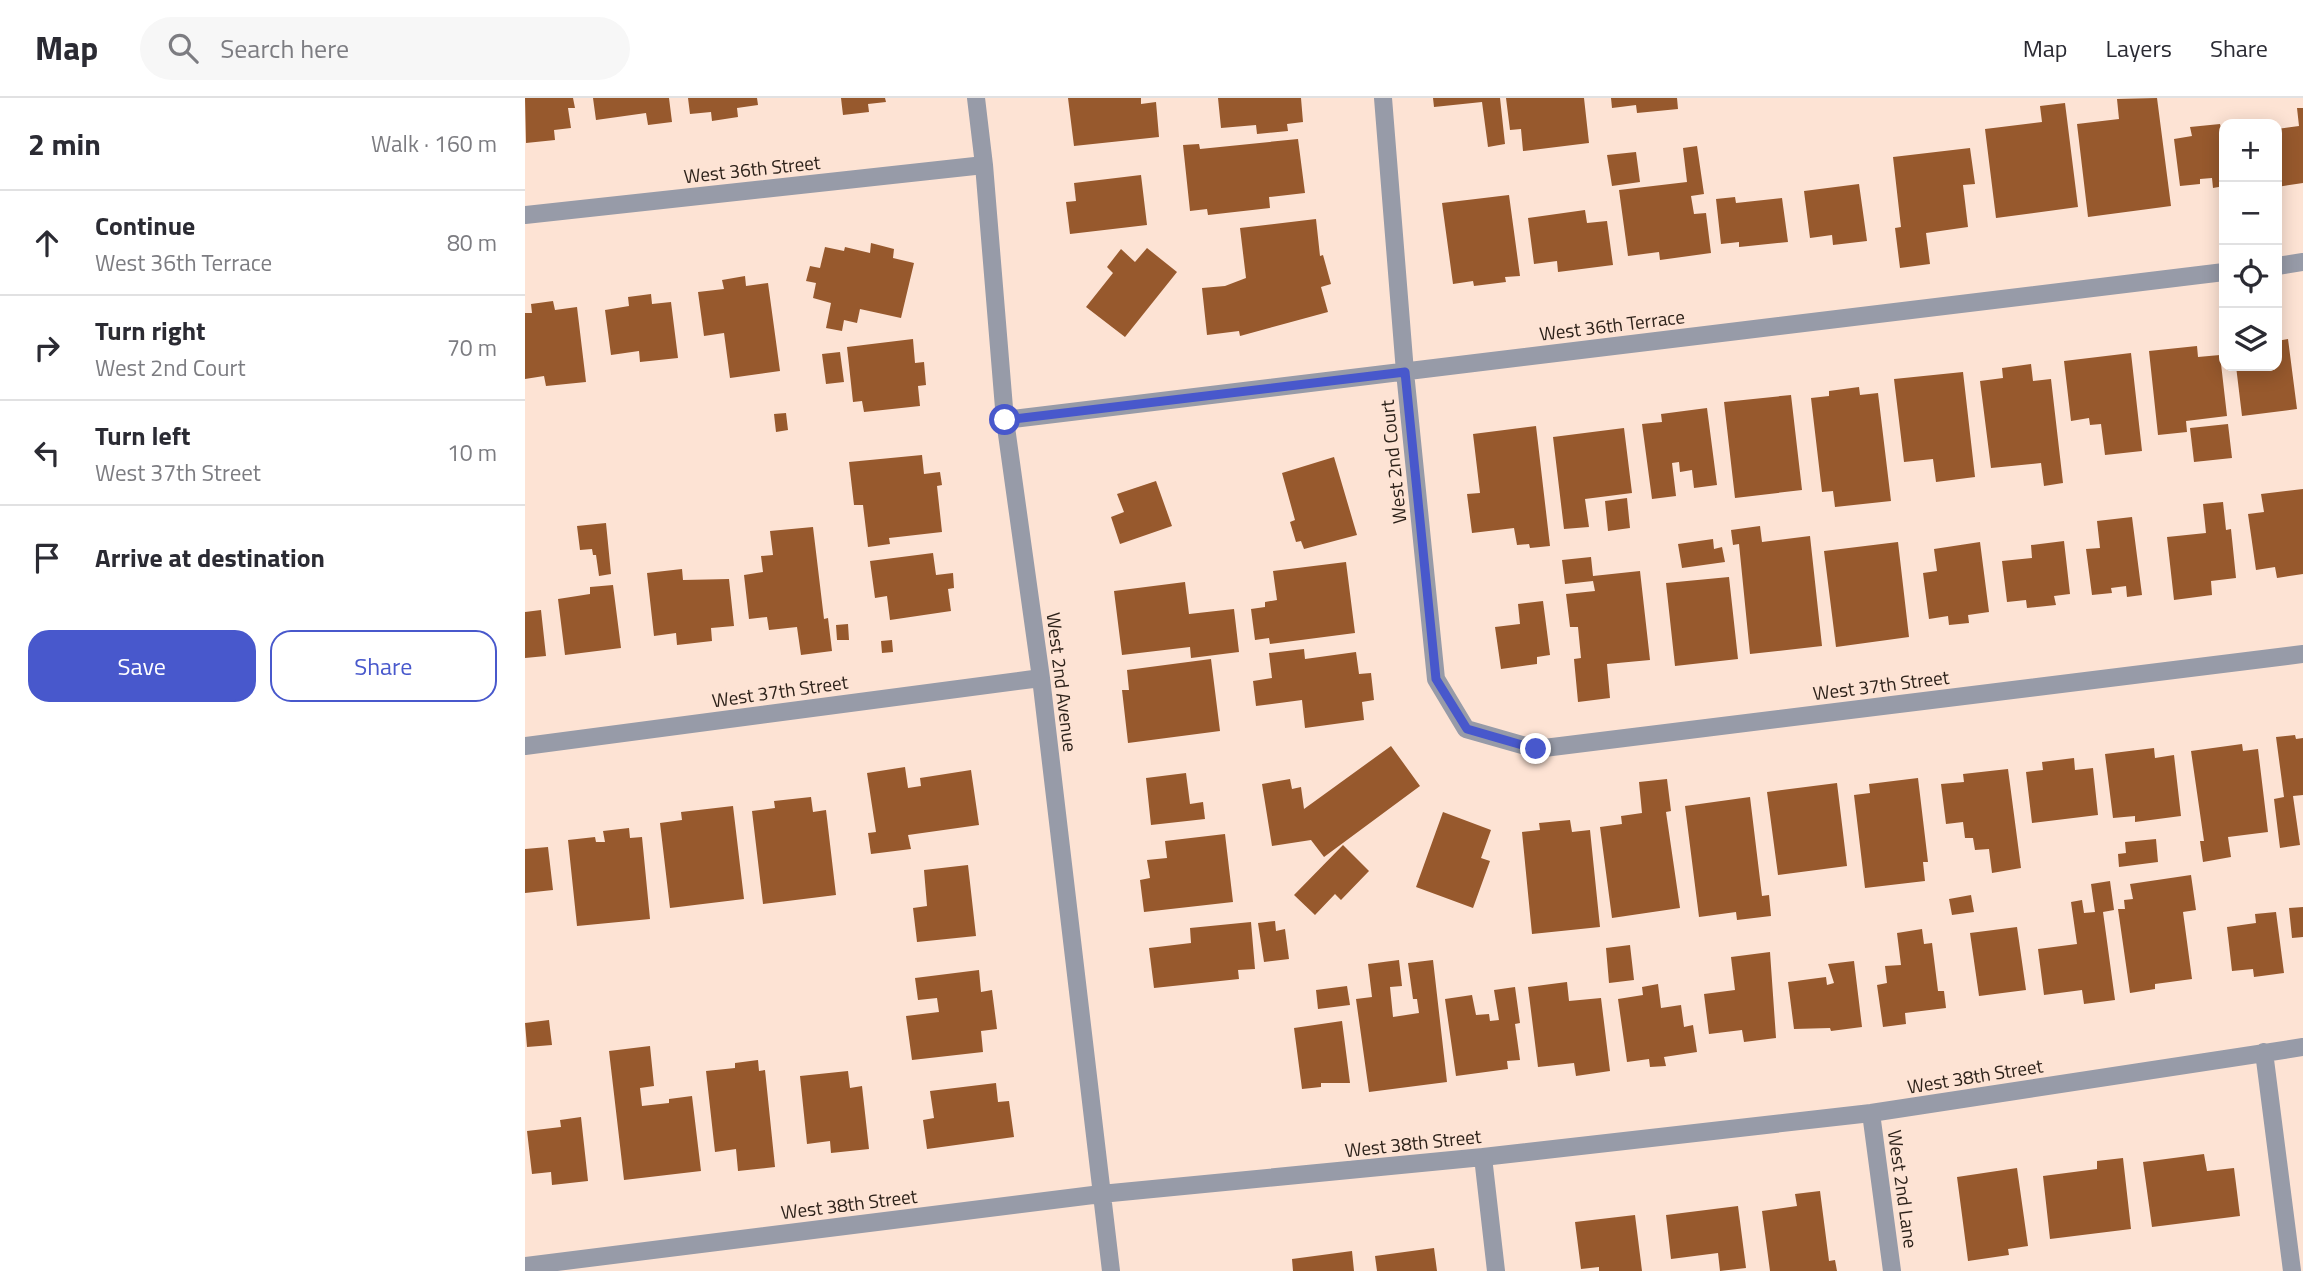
<!DOCTYPE html>
<html lang="en">
<head>
<meta charset="utf-8">
<style>
	body { margin:0; font-family:"Titillium Web",sans-serif; background:#f7f7f7; color:#2b2b33 }
	.controls { position:absolute; right:21px; top:21px; display:grid; overflow:hidden; border-radius:14px; box-shadow:0 4px 18px #0003 }
	.controls button { width:63px; height:63px; display:grid; place-items:center; padding:0; border:0; border-bottom:2px solid #e1e1e2; background:#fff; color:#2b2b33; font:35px sans-serif }
	.stop { position:absolute; width:21px; height:21px; margin:-16px; border:5px solid #4858cc; border-radius:50%; background:#fff }
	.stop.end { background:#4858cc; border-color:#fff; box-shadow:0 2px 7px #0008 }
	.list { margin:0; padding:0; list-style:none }
	h2 { display:flex; justify-content:space-between; align-items:center; height:91px; margin:0; padding:0 28px; font-size:30px }
	h2 small { font-size:23px; font-weight:400; color:#7c7c81 }
	.list li { display:grid; grid-template-columns:46px 1fr auto; gap:21px; align-items:center; box-sizing:border-box; height:105px; padding:0 28px; border-top:2px solid #e1e1e2 }
	.list b { display:block; font-size:26px; white-space:nowrap }
	.list p { margin:0; font-size:23px; white-space:nowrap; color:#7c7c81 }
	.list em { font-size:23px; font-style:normal; color:#7c7c81 }
	.actions { display:flex; gap:14px; padding:21px 28px }
	.actions a { flex:1; padding:16px 0; border:2px solid #4858cc; border-radius:21px; text-align:center; font-size:24px; color:#4858cc }
	.actions .main { background:#4858cc; color:#fff }
	.icon { flex:none; width:38px; height:38px; fill:none; stroke:currentColor; stroke-width:2; stroke-linecap:round; stroke-linejoin:round }
	.map { position:relative; flex:none; width:1778px; height:1173px; overflow:hidden }
	header { display:flex; align-items:center; gap:42px; box-sizing:border-box; height:98px; padding:0 35px; background:#fff; border-bottom:2px solid #e1e1e2 }
	header strong { font-size:33px }
	nav { display:flex; gap:38px; margin-inline-start:auto; font-size:24px }
	.search { width:490px; height:63px; background:#f7f7f7; display:flex; align-items:center; gap:18px; box-sizing:border-box; padding:0 24px; border-radius:38px; color:#7c7c81; font-size:26px }
	main { display:flex }
	aside { flex:1; background:#fff }
	.map>svg:first-child { display:block }
</style>
</head>
<body>
<header>
<strong>Map</strong>
<div class="search"><svg class="icon" aria-label="search" viewBox="0 0 24 24"><circle cx="10" cy="10" r="6"/><path d="M15 15l6 6"/></svg>Search here</div>
<nav><a>Map</a><a>Layers</a><a>Share</a></nav>
</header>
<main>
<aside>
<h2>2 min<small>Walk · 160 m</small></h2>
<ul class="list">
<li><svg class="icon" aria-label="ahead" viewBox="0 0 24 24"><path d="M12 20V5M6 11l6-6 6 6"/></svg><div><b>Continue</b><p>West 36th Terrace</p></div><em>80 m</em></li>
<li><svg class="icon" aria-label="right" viewBox="0 0 24 24"><path d="M7 20v-9h11M14 6l5 5-5 5"/></svg><div><b>Turn right</b><p>West 2nd Court</p></div><em>70 m</em></li>
<li><svg class="icon" aria-label="left" viewBox="0 0 24 24"><path d="M17 20v-9H6M10 6l-5 5 5 5"/></svg><div><b>Turn left</b><p>West 37th Street</p></div><em>10 m</em></li>
<li><svg class="icon" aria-label="arrive" viewBox="0 0 24 24"><path d="M6 21V4h12l-3 4 3 4H6"/></svg><div><b>Arrive at destination</b></div></li>
</ul>
<div class="actions"><a class="main">Save</a><a>Share</a></div>
</aside>
<div class="map">
<svg width="1778" height="1173" viewBox="0 0 1778 1173">
	<rect width="100%" height="100%" fill="#fde3d4"/>
	<!-- building -->
	<path fill="#97592d" d="M 0,0 L 48,0 L 50,10 L 43,10 L 46,30 L 29,32 L 30,42 L 1,45 Z
		M 68,0 L 144,0 L 147,24 L 123,27 L 121,15 L 71,22 Z
		M 163,0 L 232,0 L 233,7 L 212,10 L 213,19 L 187,23 L 186,14 L 165,16 Z
		M 316,0 L 360,0 L 361,4 L 343,6 L 344,14 L 318,17 Z
		M 543,0 L 616,0 L 616,6 L 631,4 L 634,39 L 549,48 Z
		M 693,0 L 776,0 L 778,24 L 762,26 L 763,33 L 732,36 L 731,27 L 696,30 Z
		M 908,0 L 975,0 L 980,46 L 963,49 L 957,4 L 909,9 Z
		M 981,0 L 1059,0 L 1064,45 L 998,53 L 996,31 L 985,32 Z
		M 1086,0 L 1152,0 L 1153,11 L 1112,15 L 1111,7 L 1087,10 Z
		M 1632,0 L 1646,108 L 1563,119 L 1552,26 L 1594,21 L 1592,1 Z
		M 1540,5 L 1553,109 L 1471,120 L 1460,31 L 1517,24 L 1515,8 Z
		M 1772,10 L 1778,10 L 1778,85 L 1752,89 L 1752,31 L 1774,28 Z
		M 1695,26 L 1699,43 L 1699,88 L 1688,90 L 1687,80 L 1675,81 L 1675,86 L 1655,88 L 1649,41 L 1667,38 L 1665,29 Z
		M 773,41 L 780,95 L 744,99 L 745,110 L 683,117 L 682,111 L 665,113 L 658,47 L 674,46 L 675,51 Z
		M 1172,48 L 1179,96 L 1166,98 L 1169,116 L 1181,115 L 1186,155 L 1135,162 L 1134,154 L 1103,158 L 1094,92 L 1162,84 L 1158,50 Z
		M 1445,50 L 1450,86 L 1438,87 L 1443,129 L 1401,135 L 1405,166 L 1375,170 L 1370,130 L 1376,129 L 1368,59 Z
		M 1111,54 L 1115,84 L 1087,88 L 1082,57 Z
		M 616,77 L 622,127 L 545,136 L 541,104 L 551,103 L 549,85 Z
		M 1334,86 L 1342,143 L 1308,147 L 1307,137 L 1285,140 L 1279,93 Z
		M 984,97 L 995,178 L 980,179 L 981,184 L 949,188 L 948,183 L 928,186 L 917,105 Z
		M 1210,99 L 1211,105 L 1257,100 L 1263,144 L 1214,149 L 1214,144 L 1196,146 L 1191,101 Z
		M 1060,112 L 1062,125 L 1082,123 L 1088,167 L 1033,174 L 1032,163 L 1009,166 L 1003,120 Z
		M 791,121 L 795,158 L 798,157 L 806,186 L 796,189 L 803,214 L 715,238 L 714,233 L 682,237 L 677,190 L 700,188 L 721,180 L 715,130 Z
		M 346,145 L 369,151 L 368,160 L 389,165 L 376,220 L 335,211 L 332,225 L 319,222 L 317,233 L 301,230 L 306,205 L 288,200 L 291,185 L 281,183 L 285,168 L 295,170 L 300,149 L 319,153 L 320,149 L 345,155 Z
		M 622,150 L 652,174 L 600,239 L 561,209 L 588,175 L 582,169 L 596,151 L 610,164 Z
		M 220,178 L 221,188 L 243,185 L 255,273 L 205,280 L 199,235 L 179,238 L 173,194 L 199,191 L 197,182 Z
		M 126,196 L 127,206 L 146,204 L 153,260 L 115,264 L 114,253 L 86,257 L 80,212 L 104,208 L 103,199 Z
		M 28,203 L 30,212 L 52,209 L 61,284 L 21,288 L 19,278 L 0,281 L 0,215 L 7,215 L 6,206 Z
		M 388,241 L 390,265 L 399,264 L 401,287 L 393,288 L 395,308 L 339,314 L 337,303 L 328,304 L 322,249 Z
		M 1763,241 L 1772,311 L 1717,318 L 1711,268 L 1752,268 L 1752,243 Z
		M 1672,248 L 1673,259 L 1695,257 L 1702,318 L 1661,323 L 1662,334 L 1633,337 L 1624,253 Z
		M 315,254 L 319,284 L 301,286 L 297,256 Z
		M 1606,255 L 1617,353 L 1580,357 L 1576,326 L 1565,327 L 1564,320 L 1546,323 L 1539,263 Z
		M 1506,266 L 1508,283 L 1526,281 L 1538,385 L 1519,388 L 1516,365 L 1466,370 L 1455,283 L 1478,280 L 1477,270 Z
		M 1438,274 L 1450,379 L 1411,384 L 1408,361 L 1379,364 L 1369,281 Z
		M 1334,289 L 1335,297 L 1353,295 L 1366,403 L 1310,409 L 1308,393 L 1297,394 L 1286,300 L 1304,298 L 1304,293 Z
		M 1266,297 L 1277,392 L 1210,400 L 1199,304 Z
		M 1182,310 L 1192,387 L 1169,390 L 1167,372 L 1155,374 L 1154,364 L 1147,365 L 1151,398 L 1127,401 L 1117,326 L 1137,324 L 1136,316 Z
		M 261,315 L 263,332 L 251,334 L 249,316 Z
		M 1703,326 L 1707,360 L 1669,364 L 1665,330 Z
		M 1011,328 L 1025,448 L 1005,450 L 1004,446 L 992,447 L 989,430 L 947,435 L 942,396 L 955,395 L 948,336 Z
		M 1099,330 L 1107,395 L 1060,401 L 1064,429 L 1039,431 L 1028,339 Z
		M 397,357 L 399,376 L 415,374 L 417,387 L 412,388 L 417,434 L 364,440 L 365,446 L 343,449 L 338,407 L 329,407 L 324,364 Z
		M 809,359 L 832,437 L 779,451 L 776,443 L 771,444 L 765,424 L 770,422 L 757,375 Z
		M 631,383 L 647,428 L 595,446 L 586,419 L 599,414 L 592,396 Z
		M 1778,391 L 1778,476 L 1752,480 L 1750,469 L 1731,472 L 1723,416 L 1739,414 L 1736,396 Z
		M 1102,400 L 1105,430 L 1083,433 L 1080,403 Z
		M 1698,404 L 1701,432 L 1706,431 L 1711,480 L 1686,483 L 1687,497 L 1649,502 L 1642,439 L 1681,435 L 1678,406 Z
		M 1607,419 L 1617,497 L 1602,499 L 1601,488 L 1586,490 L 1587,495 L 1567,497 L 1561,451 L 1575,450 L 1572,423 Z
		M 81,425 L 86,476 L 74,478 L 71,457 L 68,457 L 67,451 L 55,452 L 52,428 Z
		M 1235,428 L 1237,444 L 1285,438 L 1297,548 L 1225,556 L 1214,446 L 1208,447 L 1206,432 Z
		M 288,429 L 299,521 L 303,520 L 307,553 L 276,557 L 272,529 L 244,532 L 242,519 L 224,521 L 219,477 L 238,474 L 236,458 L 248,457 L 245,433 Z
		M 1188,441 L 1189,451 L 1197,449 L 1200,464 L 1157,470 L 1153,446 Z
		M 1539,443 L 1545,496 L 1529,498 L 1531,507 L 1502,510 L 1501,502 L 1482,504 L 1477,463 L 1507,460 L 1506,447 Z
		M 1373,444 L 1384,539 L 1311,549 L 1299,453 Z
		M 1455,444 L 1464,514 L 1443,517 L 1444,525 L 1424,527 L 1423,518 L 1404,521 L 1398,475 L 1412,473 L 1409,451 Z
		M 408,455 L 411,477 L 428,475 L 429,490 L 423,491 L 426,513 L 365,522 L 362,498 L 350,500 L 345,463 Z
		M 1066,459 L 1068,478 L 1115,473 L 1125,562 L 1082,566 L 1085,600 L 1053,604 L 1049,561 L 1056,560 L 1053,529 L 1045,529 L 1041,496 L 1070,493 L 1068,483 L 1040,486 L 1037,462 Z
		M 821,464 L 830,535 L 745,546 L 744,540 L 730,542 L 726,511 L 740,509 L 740,504 L 752,502 L 748,473 Z
		M 157,471 L 158,482 L 204,481 L 209,528 L 186,530 L 187,543 L 152,547 L 151,535 L 129,538 L 122,475 Z
		M 1204,479 L 1213,561 L 1150,568 L 1141,485 Z
		M 660,484 L 664,516 L 709,511 L 714,554 L 666,560 L 665,549 L 597,557 L 589,493 Z
		M 88,487 L 96,550 L 40,557 L 33,501 L 65,496 L 65,489 Z
		M 1018,503 L 1025,557 L 1012,559 L 1012,566 L 976,571 L 970,529 L 995,526 L 993,506 Z
		M 16,512 L 21,558 L 0,560 L 0,514 Z
		M 323,526 L 324,542 L 312,542 L 311,527 Z
		M 367,542 L 368,554 L 357,555 L 356,543 Z
		M 779,551 L 780,561 L 831,554 L 834,576 L 846,575 L 849,602 L 837,604 L 839,622 L 780,630 L 777,602 L 731,608 L 728,583 L 747,580 L 744,555 Z
		M 686,561 L 695,633 L 603,645 L 597,592 L 604,592 L 602,572 Z
		M 1770,637 L 1771,641 L 1778,640 L 1778,697 L 1768,698 L 1775,747 L 1755,750 L 1749,701 L 1759,699 L 1751,639 Z
		M 1717,646 L 1718,653 L 1733,651 L 1743,734 L 1703,739 L 1706,759 L 1678,764 L 1675,743 L 1679,743 L 1666,653 Z
		M 866,648 L 895,688 L 799,759 L 786,742 L 747,748 L 737,686 L 765,681 L 767,691 L 776,689 L 779,711 Z
		M 1629,650 L 1630,660 L 1649,657 L 1656,718 L 1610,724 L 1610,718 L 1588,720 L 1580,656 Z
		M 1549,660 L 1550,672 L 1568,670 L 1573,717 L 1507,725 L 1501,674 L 1518,672 L 1517,664 Z
		M 380,669 L 383,690 L 396,688 L 395,680 L 446,672 L 454,727 L 383,737 L 386,751 L 346,756 L 343,735 L 351,734 L 342,675 Z
		M 1483,671 L 1496,770 L 1467,775 L 1464,751 L 1450,752 L 1448,740 L 1440,740 L 1438,724 L 1421,726 L 1416,686 L 1439,684 L 1438,676 Z
		M 661,675 L 665,706 L 678,704 L 680,721 L 626,727 L 621,680 Z
		M 1393,680 L 1403,764 L 1398,764 L 1400,783 L 1340,790 L 1329,697 L 1345,695 L 1344,686 Z
		M 1142,681 L 1146,713 L 1141,714 L 1155,810 L 1087,820 L 1075,729 L 1097,726 L 1096,718 L 1117,715 L 1114,684 Z
		M 1312,685 L 1322,768 L 1253,777 L 1242,694 Z
		M 286,699 L 288,714 L 301,712 L 311,797 L 238,806 L 227,713 L 250,710 L 249,703 Z
		M 1225,699 L 1237,798 L 1244,797 L 1246,818 L 1212,822 L 1211,814 L 1174,819 L 1160,708 Z
		M 208,708 L 219,801 L 145,810 L 135,725 L 157,722 L 156,714 Z
		M 918,714 L 966,732 L 956,760 L 965,763 L 948,810 L 891,789 Z
		M 1045,722 L 1047,734 L 1065,732 L 1075,829 L 1007,836 L 997,734 L 1015,732 L 1014,725 Z
		M 104,730 L 105,740 L 117,739 L 125,821 L 52,828 L 43,742 L 70,739 L 71,744 L 80,744 L 78,733 Z
		M 700,736 L 708,804 L 619,814 L 615,782 L 625,780 L 622,762 L 642,760 L 640,743 Z
		M 1631,741 L 1633,764 L 1594,769 L 1593,756 L 1601,755 L 1600,744 Z
		M 818,747 L 844,773 L 816,802 L 810,796 L 790,817 L 769,797 Z
		M 23,749 L 28,792 L 0,795 L 0,751 Z
		M 443,767 L 451,838 L 392,844 L 388,810 L 402,808 L 399,772 Z
		M 1666,777 L 1671,812 L 1658,814 L 1667,881 L 1630,886 L 1630,891 L 1605,895 L 1593,811 L 1600,811 L 1599,802 L 1608,801 L 1605,786 Z
		M 1585,783 L 1589,812 L 1578,814 L 1590,902 L 1559,906 L 1557,892 L 1519,897 L 1513,851 L 1552,846 L 1546,804 L 1557,802 L 1559,815 L 1570,814 L 1566,786 Z
		M 1446,797 L 1449,814 L 1427,817 L 1424,801 Z
		M 1778,809 L 1778,839 L 1767,840 L 1764,810 Z
		M 1751,814 L 1759,875 L 1729,879 L 1728,871 L 1707,873 L 1702,829 L 1731,825 L 1730,816 Z
		M 750,823 L 751,833 L 760,831 L 764,861 L 739,864 L 733,825 Z
		M 726,824 L 730,871 L 713,872 L 714,881 L 629,890 L 624,850 L 666,845 L 665,830 Z
		M 1492,829 L 1501,892 L 1454,898 L 1445,835 Z
		M 1397,831 L 1399,846 L 1407,845 L 1413,893 L 1419,893 L 1421,910 L 1380,915 L 1381,926 L 1358,929 L 1352,887 L 1362,885 L 1360,868 L 1376,867 L 1372,835 Z
		M 1105,847 L 1109,882 L 1084,885 L 1081,850 Z
		M 1245,854 L 1251,940 L 1219,944 L 1217,932 L 1184,936 L 1179,896 L 1210,892 L 1206,859 Z
		M 874,862 L 877,888 L 865,889 L 868,919 L 894,915 L 892,901 L 888,901 L 883,865 L 908,862 L 922,984 L 844,994 L 831,901 L 847,899 L 843,866 Z
		M 1329,863 L 1337,929 L 1306,933 L 1305,930 L 1269,931 L 1263,884 L 1301,879 L 1302,887 L 1309,885 L 1303,866 Z
		M 454,872 L 456,894 L 467,892 L 472,931 L 456,933 L 458,954 L 387,962 L 381,918 L 414,914 L 412,900 L 393,902 L 390,880 Z
		M 1042,884 L 1044,903 L 1076,900 L 1085,973 L 1051,978 L 1049,965 L 1013,969 L 1003,889 Z
		M 1133,886 L 1136,910 L 1156,907 L 1159,929 L 1168,927 L 1172,954 L 1139,959 L 1141,968 L 1125,969 L 1124,961 L 1102,964 L 1093,901 L 1118,897 L 1117,889 Z
		M 822,888 L 825,907 L 793,911 L 791,892 Z
		M 990,889 L 995,925 L 990,926 L 995,962 L 982,963 L 983,971 L 931,978 L 920,901 L 947,897 L 951,917 L 964,916 L 965,923 L 974,922 L 969,892 Z
		M 24,922 L 27,947 L 2,949 L 0,925 Z
		M 817,923 L 825,985 L 796,985 L 796,989 L 777,991 L 769,930 Z
		M 125,948 L 129,988 L 115,990 L 117,1008 L 144,1005 L 144,1001 L 167,998 L 176,1073 L 99,1082 L 84,953 Z
		M 233,962 L 234,973 L 240,972 L 250,1069 L 213,1073 L 211,1051 L 190,1054 L 181,973 L 210,970 L 210,965 Z
		M 323,973 L 325,990 L 337,988 L 344,1051 L 306,1055 L 305,1043 L 282,1046 L 275,978 Z
		M 471,985 L 473,1004 L 484,1003 L 489,1039 L 402,1051 L 398,1022 L 409,1020 L 405,993 Z
		M 56,1019 L 63,1083 L 27,1087 L 26,1074 L 7,1076 L 2,1033 L 36,1029 L 35,1022 Z
		M 1679,1056 L 1682,1073 L 1709,1070 L 1715,1118 L 1627,1129 L 1618,1064 Z
		M 1598,1060 L 1606,1131 L 1525,1141 L 1518,1078 L 1572,1071 L 1572,1063 Z
		M 1492,1070 L 1503,1148 L 1483,1151 L 1484,1157 L 1443,1163 L 1432,1079 Z
		M 1295,1093 L 1304,1163 L 1310,1162 L 1312,1173 L 1245,1173 L 1237,1113 L 1272,1108 L 1270,1096 Z
		M 1213,1108 L 1221,1170 L 1195,1173 L 1193,1155 L 1146,1161 L 1141,1117 Z
		M 1110,1117 L 1117,1173 L 1074,1173 L 1074,1169 L 1056,1171 L 1050,1124 Z
		M 909,1150 L 912,1173 L 852,1173 L 850,1158 Z
		M 827,1153 L 829,1173 L 768,1173 L 767,1161 Z"/>
	<g fill="none" stroke-linecap="round" stroke-linejoin="round">
		<!-- minor -->
		<path stroke="#979ba8" stroke-width="18" d="M 451,0 L 459,67 L 480,322 L 516,580 L 586,1173
			M 858,0 L 880,274 L 911,581 L 941,631 L 1011,651 L 1778,556
			M 0,117 L 459,67
			M 1752,168 L 1778,164
			M 480,322 L 1699,174
			M 0,648 L 516,580
			M 1739,954 L 1767,1173
			M 1346,1015 L 1367,1173
			M 958,1059 L 971,1173
			M 0,1168 L 576,1096 L 958,1059 L 1346,1015 L 1778,949"/>
	</g>
	<g fill="none" stroke-linecap="round" stroke-linejoin="round">
		<!-- route -->
		<path stroke="#4858cc" stroke-width="9" d="M 480,322 L 880,274 L 911,581 L 942,631 L 1011,651"/>
	</g>
	<g text-anchor="middle" stroke-width="7" stroke-linejoin="round" paint-order="stroke">
		<!-- street labels -->
		<g font-size="19" fill="#2d221a" stroke="#fde3d4">
			<text transform="translate(227 71) rotate(-6)" y="7">West 36th Street</text>
			<text transform="translate(1087 227) rotate(-7)" y="7">West 36th Terrace</text>
			<text transform="translate(868 364) rotate(-96)" y="7">West 2nd Court</text>
			<text transform="translate(537 584) rotate(83)" y="7">West 2nd Avenue</text>
			<text transform="translate(1356 587) rotate(-7)" y="7">West 37th Street</text>
			<text transform="translate(255 593) rotate(-8)" y="7">West 37th Street</text>
			<text transform="translate(1450 978) rotate(-9)" y="7">West 38th Street</text>
			<text transform="translate(888 1045) rotate(-6)" y="7">West 38th Street</text>
			<text transform="translate(1378 1091) rotate(82)" y="7">West 2nd Lane</text>
			<text transform="translate(324 1106) rotate(-7)" y="7">West 38th Street</text>
		</g>
	</g>
</svg>
<div class="controls">
<button>+</button>
<button>−</button>
<button><svg class="icon" aria-label="locate" viewBox="0 0 24 24"><circle cx="12" cy="12" r="6"/><path d="M12 2v4M12 18v4M2 12h4M18 12h4"/></svg></button>
<button><svg class="icon" aria-label="layers" viewBox="0 0 24 24"><path d="M12 4l9 5-9 5-9-5zM3 14l9 5 9-5"/></svg></button>
</div>
<div class="stop" style="left:480px;top:322px"></div>
<div class="stop end" style="left:1011px;top:651px"></div>
</div>
</main>
</body>
</html>
